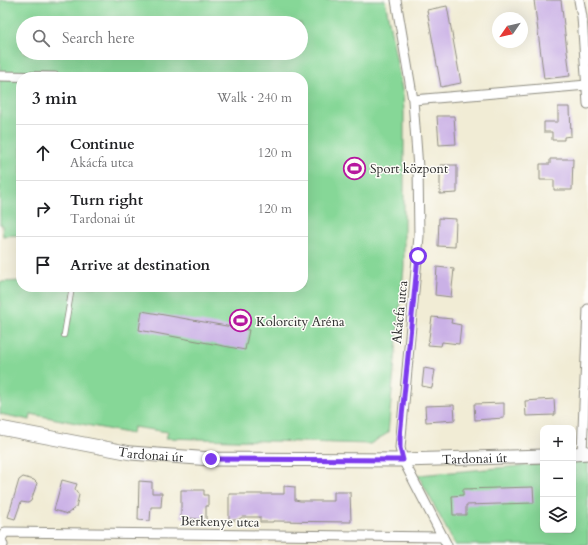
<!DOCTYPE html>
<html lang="en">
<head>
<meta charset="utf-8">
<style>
	body { margin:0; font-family:Cardo,serif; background:#f2f2f2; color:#202124 }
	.controls { position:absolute; right:12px; bottom:12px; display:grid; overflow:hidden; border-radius:8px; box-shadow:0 4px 16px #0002 }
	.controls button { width:36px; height:36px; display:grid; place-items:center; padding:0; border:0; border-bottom:1px solid #e0e0e0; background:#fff; color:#202124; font:20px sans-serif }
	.compass { position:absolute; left:492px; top:12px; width:36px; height:36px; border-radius:50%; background:#fff; box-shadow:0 4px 16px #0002; rotate:236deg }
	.stop { position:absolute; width:12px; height:12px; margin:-9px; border:3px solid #7c3aed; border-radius:50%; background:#fff }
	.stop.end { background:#7c3aed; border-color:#fff; box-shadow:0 1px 4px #0008 }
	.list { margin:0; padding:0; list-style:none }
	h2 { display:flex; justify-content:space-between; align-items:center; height:52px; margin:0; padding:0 16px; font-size:17px }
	h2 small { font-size:13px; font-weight:400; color:#757577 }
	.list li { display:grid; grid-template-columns:26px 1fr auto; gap:12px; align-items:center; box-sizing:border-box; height:56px; padding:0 16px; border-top:1px solid #e0e0e0 }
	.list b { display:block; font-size:15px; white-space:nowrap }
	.list p { margin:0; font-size:13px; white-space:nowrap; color:#757577 }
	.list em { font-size:13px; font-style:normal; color:#757577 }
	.icon { flex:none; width:22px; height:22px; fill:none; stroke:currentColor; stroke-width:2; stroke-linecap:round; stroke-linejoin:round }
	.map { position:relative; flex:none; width:588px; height:545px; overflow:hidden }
	.search { position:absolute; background:#fff; box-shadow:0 4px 16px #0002; left:16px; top:16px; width:292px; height:44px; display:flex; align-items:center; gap:10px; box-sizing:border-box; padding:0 14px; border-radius:22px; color:#757577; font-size:15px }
	.panel { position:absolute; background:#fff; box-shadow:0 4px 16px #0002; left:16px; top:72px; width:292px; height:220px; border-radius:16px }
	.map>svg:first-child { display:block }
</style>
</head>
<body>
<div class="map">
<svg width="588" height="545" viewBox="0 0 588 545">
	<rect width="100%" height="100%" fill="#fdfcf7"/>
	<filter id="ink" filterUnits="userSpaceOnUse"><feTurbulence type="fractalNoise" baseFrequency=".025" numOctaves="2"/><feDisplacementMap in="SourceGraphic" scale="8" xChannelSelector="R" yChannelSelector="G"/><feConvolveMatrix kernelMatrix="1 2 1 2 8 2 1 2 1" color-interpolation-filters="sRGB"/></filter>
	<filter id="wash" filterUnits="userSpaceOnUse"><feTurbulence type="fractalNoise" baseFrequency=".012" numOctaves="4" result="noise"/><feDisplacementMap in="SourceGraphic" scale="16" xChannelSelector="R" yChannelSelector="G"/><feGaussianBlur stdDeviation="0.9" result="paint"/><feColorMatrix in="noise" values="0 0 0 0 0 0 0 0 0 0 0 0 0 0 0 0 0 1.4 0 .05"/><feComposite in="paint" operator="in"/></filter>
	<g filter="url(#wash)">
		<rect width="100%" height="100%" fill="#f1ecd5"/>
		<!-- green -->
		<path fill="#86d797" stroke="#588161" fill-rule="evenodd" d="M 0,0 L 385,0 L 403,95 L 404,112 L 404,267 L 388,433 L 370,444 L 166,438 L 168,432 L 133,427 L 132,434 L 31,414 L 30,420 L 0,414 L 0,282 L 21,281 L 21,287 L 303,287 L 303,77 L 21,77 L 21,235 L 3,236 L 2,225 L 0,224 ZM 23,23 L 301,23 L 301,53 L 23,53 Z
			M 588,461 L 588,545 L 455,545 L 418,475 L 543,464 L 543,530 L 573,530 L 573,462 Z"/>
		<g id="blocks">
			<!-- building -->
			<path fill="#cab1e6" d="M 534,0 L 561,0 L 570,76 L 544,79 Z
				M 447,6 L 461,83 L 441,87 L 427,10 Z
				M 558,107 L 570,107 L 571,136 L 564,137 L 564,140 L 552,140 L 552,132 L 544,132 L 544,122 L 558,122 Z
				M 437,116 L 454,116 L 456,144 L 439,145 Z
				M 550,159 L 573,159 L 572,190 L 554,190 L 554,180 L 540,180 L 540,164 L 550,164 Z
				M 440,165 L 457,165 L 457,193 L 440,194 Z
				M 439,218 L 456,219 L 455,247 L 438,246 Z
				M 437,267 L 454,269 L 451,297 L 435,295 Z
				M 142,311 L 249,330 L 245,350 L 139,330 Z
				M 432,317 L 452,319 L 451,323 L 461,325 L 459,344 L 442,342 L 441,346 L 428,345 Z
				M 424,368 L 435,370 L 432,388 L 422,386 Z
				M 554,399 L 555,415 L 526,416 L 525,401 Z
				M 504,403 L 504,418 L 475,420 L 474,404 Z
				M 454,405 L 455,420 L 426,422 L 425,406 Z
				M 23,477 L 34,480 L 37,483 L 31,501 L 28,503 L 21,502 L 15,519 L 8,517 L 19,480 Z
				M 62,480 L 77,484 L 75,489 L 79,495 L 76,507 L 67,514 L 54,510 Z
				M 139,481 L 152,482 L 152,493 L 162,493 L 161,507 L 151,507 L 150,521 L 138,520 Z
				M 284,486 L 295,487 L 295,500 L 300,501 L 334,501 L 334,492 L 350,492 L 351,522 L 273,521 L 273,522 L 260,522 L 260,517 L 242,517 L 238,520 L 229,520 L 229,494 L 284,494 Z
				M 533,487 L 534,503 L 466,505 L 466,515 L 453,515 L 452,496 L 463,495 L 463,489 Z
				M 181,490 L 204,490 L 204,495 L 208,495 L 208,506 L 206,506 L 206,520 L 181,517 Z"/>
		</g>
	</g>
	<g filter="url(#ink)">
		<use href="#blocks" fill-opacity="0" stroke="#8e8c80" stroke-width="1"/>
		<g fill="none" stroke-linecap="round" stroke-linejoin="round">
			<defs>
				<path id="lane" d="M 64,335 L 72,287"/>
				<path id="street" d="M 396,0 L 413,100 L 418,168 L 419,236 L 400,448 L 403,460 L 447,545
					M 579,0 L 582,17 L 588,104
					M 0,76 L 55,77
					M 413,100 L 587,85
					M 582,453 L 588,309
					M 3,545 L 1,539 L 5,532 L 443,537"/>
				<g id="secondary">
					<path id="s1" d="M 0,428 L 131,453 L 211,459 L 403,460 L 543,456"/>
					<path d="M 573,454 L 588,453"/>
				</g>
			</defs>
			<!-- lane casing -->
			<use href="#lane" stroke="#8e8c80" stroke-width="6"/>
			<!-- street casing -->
			<use href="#street" stroke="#8e8c80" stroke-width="11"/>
			<!-- secondary casing -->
			<use href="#secondary" stroke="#8e8c80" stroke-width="15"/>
			<!-- lane -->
			<use href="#lane" stroke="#fff" stroke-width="4.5"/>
			<!-- street -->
			<use href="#street" stroke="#fff" stroke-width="9"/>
			<!-- secondary -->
			<use href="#secondary" stroke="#fff" stroke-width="13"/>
		</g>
	</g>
	<g fill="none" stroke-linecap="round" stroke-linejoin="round" filter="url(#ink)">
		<!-- route -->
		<path stroke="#7c3aed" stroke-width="5" d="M 211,459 L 403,460 L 400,448 L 400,436 L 418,256"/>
	</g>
	<!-- icons -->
	<defs>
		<symbol id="stadium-ring" viewBox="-11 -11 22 22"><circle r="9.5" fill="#fdfcf7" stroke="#b5179e" stroke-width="1.5"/><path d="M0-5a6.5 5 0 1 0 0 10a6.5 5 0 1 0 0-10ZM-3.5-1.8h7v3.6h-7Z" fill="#b5179e"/></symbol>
	</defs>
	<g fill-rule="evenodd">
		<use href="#stadium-ring" x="342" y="156" width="25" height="25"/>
		<use href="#stadium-ring" x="228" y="308" width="25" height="25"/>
	</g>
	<g text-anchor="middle" stroke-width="3" stroke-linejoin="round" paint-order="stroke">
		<!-- poi labels -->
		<g font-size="13" fill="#2b2b2b" stroke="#fdfcf7" text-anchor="start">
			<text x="370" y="173">Sport központ</text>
			<text x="256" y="326">Kolorcity Aréna</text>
		</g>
		<!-- street labels -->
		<g font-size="13" fill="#2b2b2b" stroke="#fdfcf7">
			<text transform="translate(399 312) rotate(-84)" y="5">Akácfa utca</text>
			<text dy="5" stroke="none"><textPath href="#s1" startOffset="153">Tardonai út</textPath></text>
			<text dy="5" stroke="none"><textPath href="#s1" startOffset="477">Tardonai út</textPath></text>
			<text transform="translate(220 521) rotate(1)" y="5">Berkenye utca</text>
		</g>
	</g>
</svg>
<div class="controls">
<button>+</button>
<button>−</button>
<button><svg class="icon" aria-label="layers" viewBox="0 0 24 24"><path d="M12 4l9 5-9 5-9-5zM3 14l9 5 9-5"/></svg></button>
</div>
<svg class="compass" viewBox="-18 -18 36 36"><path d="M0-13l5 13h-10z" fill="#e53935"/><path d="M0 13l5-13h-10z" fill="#757577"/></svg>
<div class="stop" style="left:418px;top:256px"></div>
<div class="stop end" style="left:211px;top:459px"></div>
<div class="search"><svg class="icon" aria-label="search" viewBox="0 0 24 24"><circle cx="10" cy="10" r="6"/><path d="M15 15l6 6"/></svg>Search here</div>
<section class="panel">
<h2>3 min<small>Walk · 240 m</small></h2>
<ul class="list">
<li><svg class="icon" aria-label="ahead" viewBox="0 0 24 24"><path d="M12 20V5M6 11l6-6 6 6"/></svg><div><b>Continue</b><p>Akácfa utca</p></div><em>120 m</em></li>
<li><svg class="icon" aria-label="right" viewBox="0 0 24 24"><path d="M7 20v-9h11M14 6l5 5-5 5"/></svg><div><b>Turn right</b><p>Tardonai út</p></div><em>120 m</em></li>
<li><svg class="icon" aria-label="arrive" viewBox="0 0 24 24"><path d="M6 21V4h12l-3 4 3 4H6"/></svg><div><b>Arrive at destination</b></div></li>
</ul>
</section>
</div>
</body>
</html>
